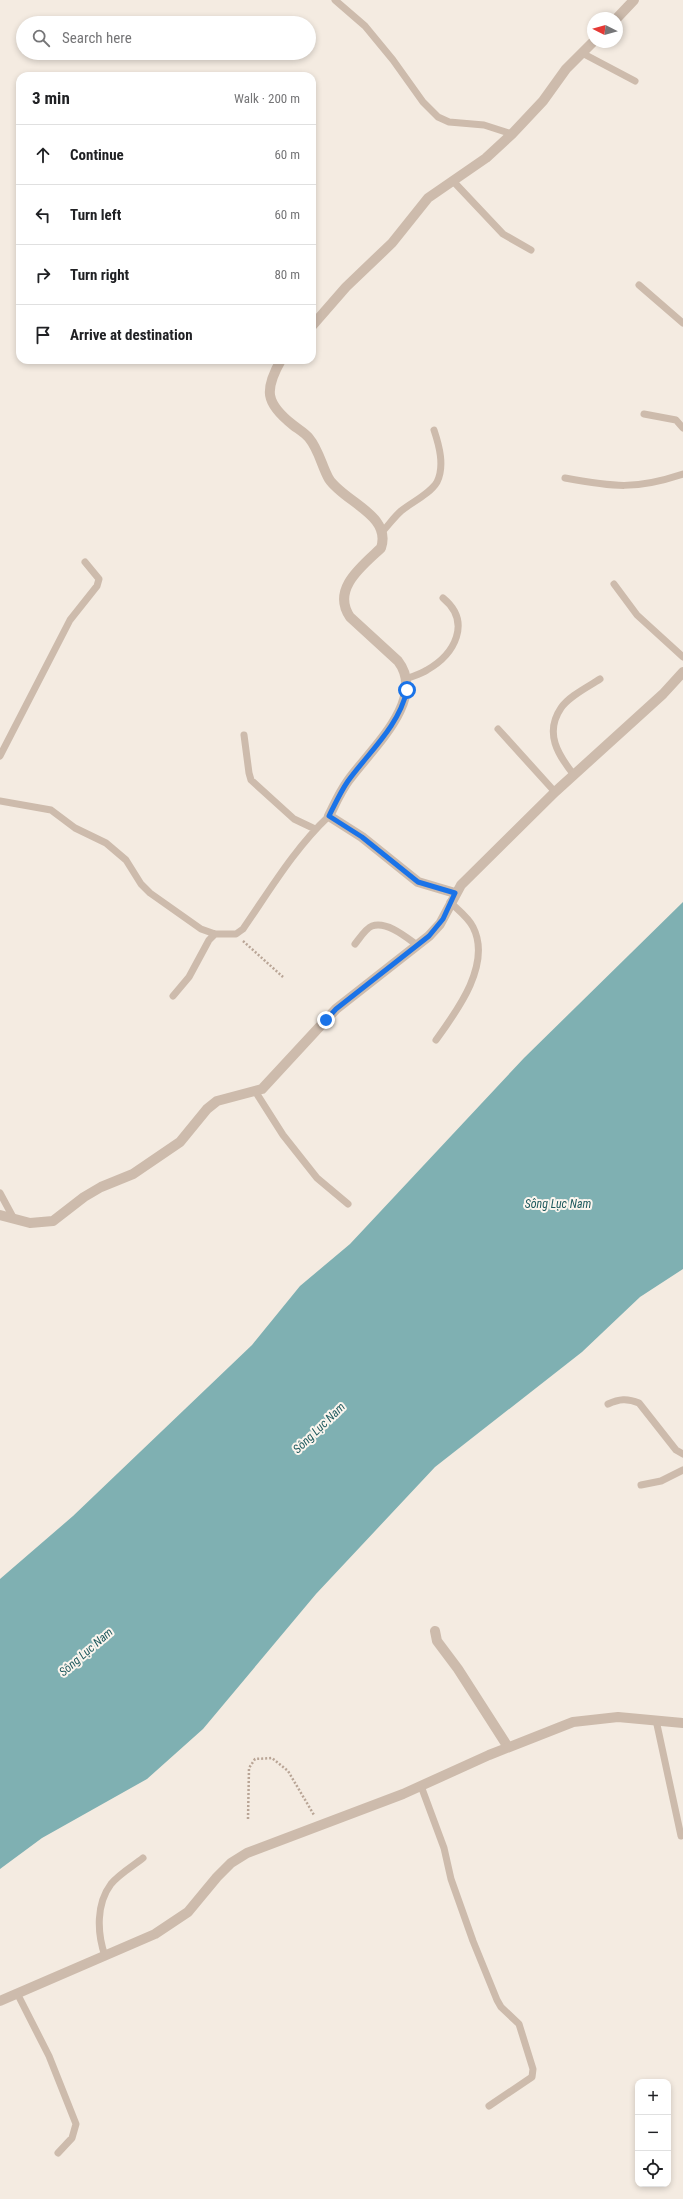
<!DOCTYPE html>
<html lang="en">
<head>
<meta charset="utf-8">
<style>
	body { margin:0; font-family:"Roboto Condensed",sans-serif; background:#f2f2f2; color:#202124 }
	.controls { position:absolute; right:12px; bottom:12px; display:grid; overflow:hidden; border-radius:8px; box-shadow:0 2px 6px #0003 }
	.controls button { width:36px; height:36px; display:grid; place-items:center; padding:0; border:0; border-bottom:1px solid #e0e0e0; background:#fff; color:#202124; font:20px sans-serif }
	.compass { position:absolute; left:587px; top:12px; width:36px; height:36px; border-radius:50%; background:#fff; box-shadow:0 2px 6px #0003; rotate:276deg }
	.stop { position:absolute; width:12px; height:12px; margin:-9px; border:3px solid #1a73e8; border-radius:50%; background:#fff }
	.stop.end { background:#1a73e8; border-color:#fff; box-shadow:0 1px 4px #0008 }
	.list { margin:0; padding:0; list-style:none }
	h2 { display:flex; justify-content:space-between; align-items:center; height:52px; margin:0; padding:0 16px; font-size:17px }
	h2 small { font-size:13px; font-weight:400; color:#757577 }
	.list li { display:grid; grid-template-columns:26px 1fr auto; gap:12px; align-items:center; box-sizing:border-box; height:60px; padding:0 16px; border-top:1px solid #e0e0e0 }
	.list b { display:block; font-size:15px; white-space:nowrap }
	.list em { font-size:13px; font-style:normal; color:#757577 }
	.icon { flex:none; width:22px; height:22px; fill:none; stroke:currentColor; stroke-width:2; stroke-linecap:round; stroke-linejoin:round }
	.map { position:relative; flex:none; width:683px; height:2199px; overflow:hidden }
	.search { position:absolute; background:#fff; box-shadow:0 2px 6px #0003; left:16px; top:16px; width:300px; height:44px; display:flex; align-items:center; gap:10px; box-sizing:border-box; padding:0 14px; border-radius:22px; color:#757577; font-size:15px }
	.panel { position:absolute; background:#fff; box-shadow:0 2px 6px #0003; left:16px; top:72px; width:300px; height:292px; border-radius:12px }
	.map>svg:first-child { display:block }
</style>
</head>
<body>
<div class="map">
<svg width="683" height="2199" viewBox="0 0 683 2199">
	<rect width="100%" height="100%" fill="#f4ebe1"/>
	<!-- water -->
	<path fill="#7fb0b2" d="M 683,902 L 683,1269 L 640,1297 L 582,1352 L 435,1467 L 316,1594 L 203,1729 L 147,1779 L 42,1838 L 0,1869 L 0,1579 L 73,1516 L 252,1345 L 300,1286 L 350,1244 L 524,1058 Z"/>
	<g fill="none" stroke-linecap="round" stroke-linejoin="round">
		<!-- path -->
		<path stroke="#b9a596" stroke-width="2.5" stroke-dasharray="2 2" stroke-linecap="butt" d="M 243,941 L 283,977
			M 248,1819 L 249,1768 L 255,1759 L 272,1758 L 288,1771 L 314,1815"/>
		<!-- service -->
		<path stroke="#cdbbac" stroke-width="7" d="M 335,0 L 365,26 L 393,60 L 423,102 L 438,117 L 449,122 L 484,125 L 512,134
			M 582,53 L 635,81
			M 453,181 L 503,234 L 531,250
			M 639,285 L 683,323
			M 644,414 L 676,420 L 683,428
			M 565,478 C 614,487 635,490 683,474
			M 382,532 C 388,526 394,517 401,511 C 412,502 430,494 437,482 C 445,466 439,445 434,430
			M 614,584 L 637,615 L 683,657
			M 406,679 C 413,676 421,674 427,670 C 455,654 472,622 443,598
			M 498,729 L 555,792
			M 244,735 L 249,773 L 251,780 L 294,819 L 315,829
			M 0,756 L 70,620 L 97,586 L 99,579 L 85,562
			M 574,775 C 558,755 544,733 561,708 C 569,696 588,687 600,679
			M 0,801 L 51,810 L 75,828 L 106,843 L 126,860 L 141,884 L 150,893 L 201,929 L 215,934 L 236,934 L 243,929 C 270,890 294,849 329,816
			M 355,944 C 359,939 366,928 372,926 C 387,921 406,937 417,945
			M 173,996 L 189,977 L 209,940 L 215,934
			M 436,1040 C 457,1011 492,964 473,927 C 468,917 458,910 450,902
			M 255,1091 L 283,1135 L 317,1178 L 348,1204
			M 0,1193 L 14,1219
			M 608,1404 C 619,1399 627,1398 639,1403 L 676,1450 L 683,1454
			M 641,1485 L 661,1481 L 683,1470
			M 656,1720 L 681,1836
			M 421,1786 L 444,1848 L 451,1879 L 473,1941 L 497,2000 L 501,2007 L 519,2024 L 533,2069 L 532,2077 L 489,2106
			M 105,1956 C 97,1933 96,1904 111,1884 C 119,1874 133,1866 143,1858
			M 17,1993 L 49,2056 L 76,2124 L 72,2138 L 58,2153"/>
		<!-- minor -->
		<path stroke="#cdbbac" stroke-width="10" d="M 617,18 L 634,0
			M 312,326 L 346,287 L 392,243 L 428,198 L 486,158 L 512,134 L 543,101 L 566,69 L 593,42
			M 281,360 C 264,390 265,403 293,425 C 298,429 305,433 309,438 C 319,450 322,467 329,479 C 344,502 392,515 381,548 C 362,566 331,589 350,617 L 398,661 C 428,700 369,751 348,781 C 340,792 335,804 329,816 L 362,837 L 418,882 L 455,893
			M 0,1215 L 30,1223 L 53,1221 L 84,1197 L 101,1187 L 133,1174 L 180,1142 L 207,1109 L 217,1101 L 262,1089 L 336,1009 L 429,936 L 440,924 L 461,885 L 555,792 L 663,694 L 683,672
			M 435,1631 L 437,1641 L 458,1669 L 508,1747"/>
		<!-- tertiary -->
		<path stroke="#cdbbac" stroke-width="10" d="M 0,2001 L 155,1934 L 188,1912 L 217,1877 L 231,1863 L 247,1853 L 403,1794 L 489,1755 L 573,1722 L 618,1717 L 683,1723"/>
	</g>
	<g fill="none" stroke-linecap="round" stroke-linejoin="round">
		<!-- route -->
		<path stroke="#1a73e8" stroke-width="5" d="M 326,1020 L 336,1009 L 429,936 L 443,919 L 455,893 L 418,882 L 362,837 L 329,816 C 335,804 341,791 348,781 C 369,752 399,726 407,690"/>
	</g>
	<g text-anchor="middle" stroke-width="4" stroke-linejoin="round" paint-order="stroke">
		<!-- water labels -->
		<g font-size="12" font-style="italic" fill="#1f5a5e" stroke="#fbf5ee">
			<text x="558" y="1208">Sông Lục Nam</text>
			<text transform="translate(319 1428) rotate(-44)" y="4">Sông Lục Nam</text>
			<text transform="translate(86 1652) rotate(-41)" y="4">Sông Lục Nam</text>
		</g>
	</g>
</svg>
<div class="controls">
<button>+</button>
<button>−</button>
<button><svg class="icon" aria-label="locate" viewBox="0 0 24 24"><circle cx="12" cy="12" r="6"/><path d="M12 2v4M12 18v4M2 12h4M18 12h4"/></svg></button>
</div>
<svg class="compass" viewBox="-18 -18 36 36"><path d="M0-13l5 13h-10z" fill="#e53935"/><path d="M0 13l5-13h-10z" fill="#757577"/></svg>
<div class="stop" style="left:407px;top:690px"></div>
<div class="stop end" style="left:326px;top:1020px"></div>
<div class="search"><svg class="icon" aria-label="search" viewBox="0 0 24 24"><circle cx="10" cy="10" r="6"/><path d="M15 15l6 6"/></svg>Search here</div>
<section class="panel">
<h2>3 min<small>Walk · 200 m</small></h2>
<ul class="list">
<li><svg class="icon" aria-label="ahead" viewBox="0 0 24 24"><path d="M12 20V5M6 11l6-6 6 6"/></svg><div><b>Continue</b></div><em>60 m</em></li>
<li><svg class="icon" aria-label="left" viewBox="0 0 24 24"><path d="M17 20v-9H6M10 6l-5 5 5 5"/></svg><div><b>Turn left</b></div><em>60 m</em></li>
<li><svg class="icon" aria-label="right" viewBox="0 0 24 24"><path d="M7 20v-9h11M14 6l5 5-5 5"/></svg><div><b>Turn right</b></div><em>80 m</em></li>
<li><svg class="icon" aria-label="arrive" viewBox="0 0 24 24"><path d="M6 21V4h12l-3 4 3 4H6"/></svg><div><b>Arrive at destination</b></div></li>
</ul>
</section>
</div>
</body>
</html>
